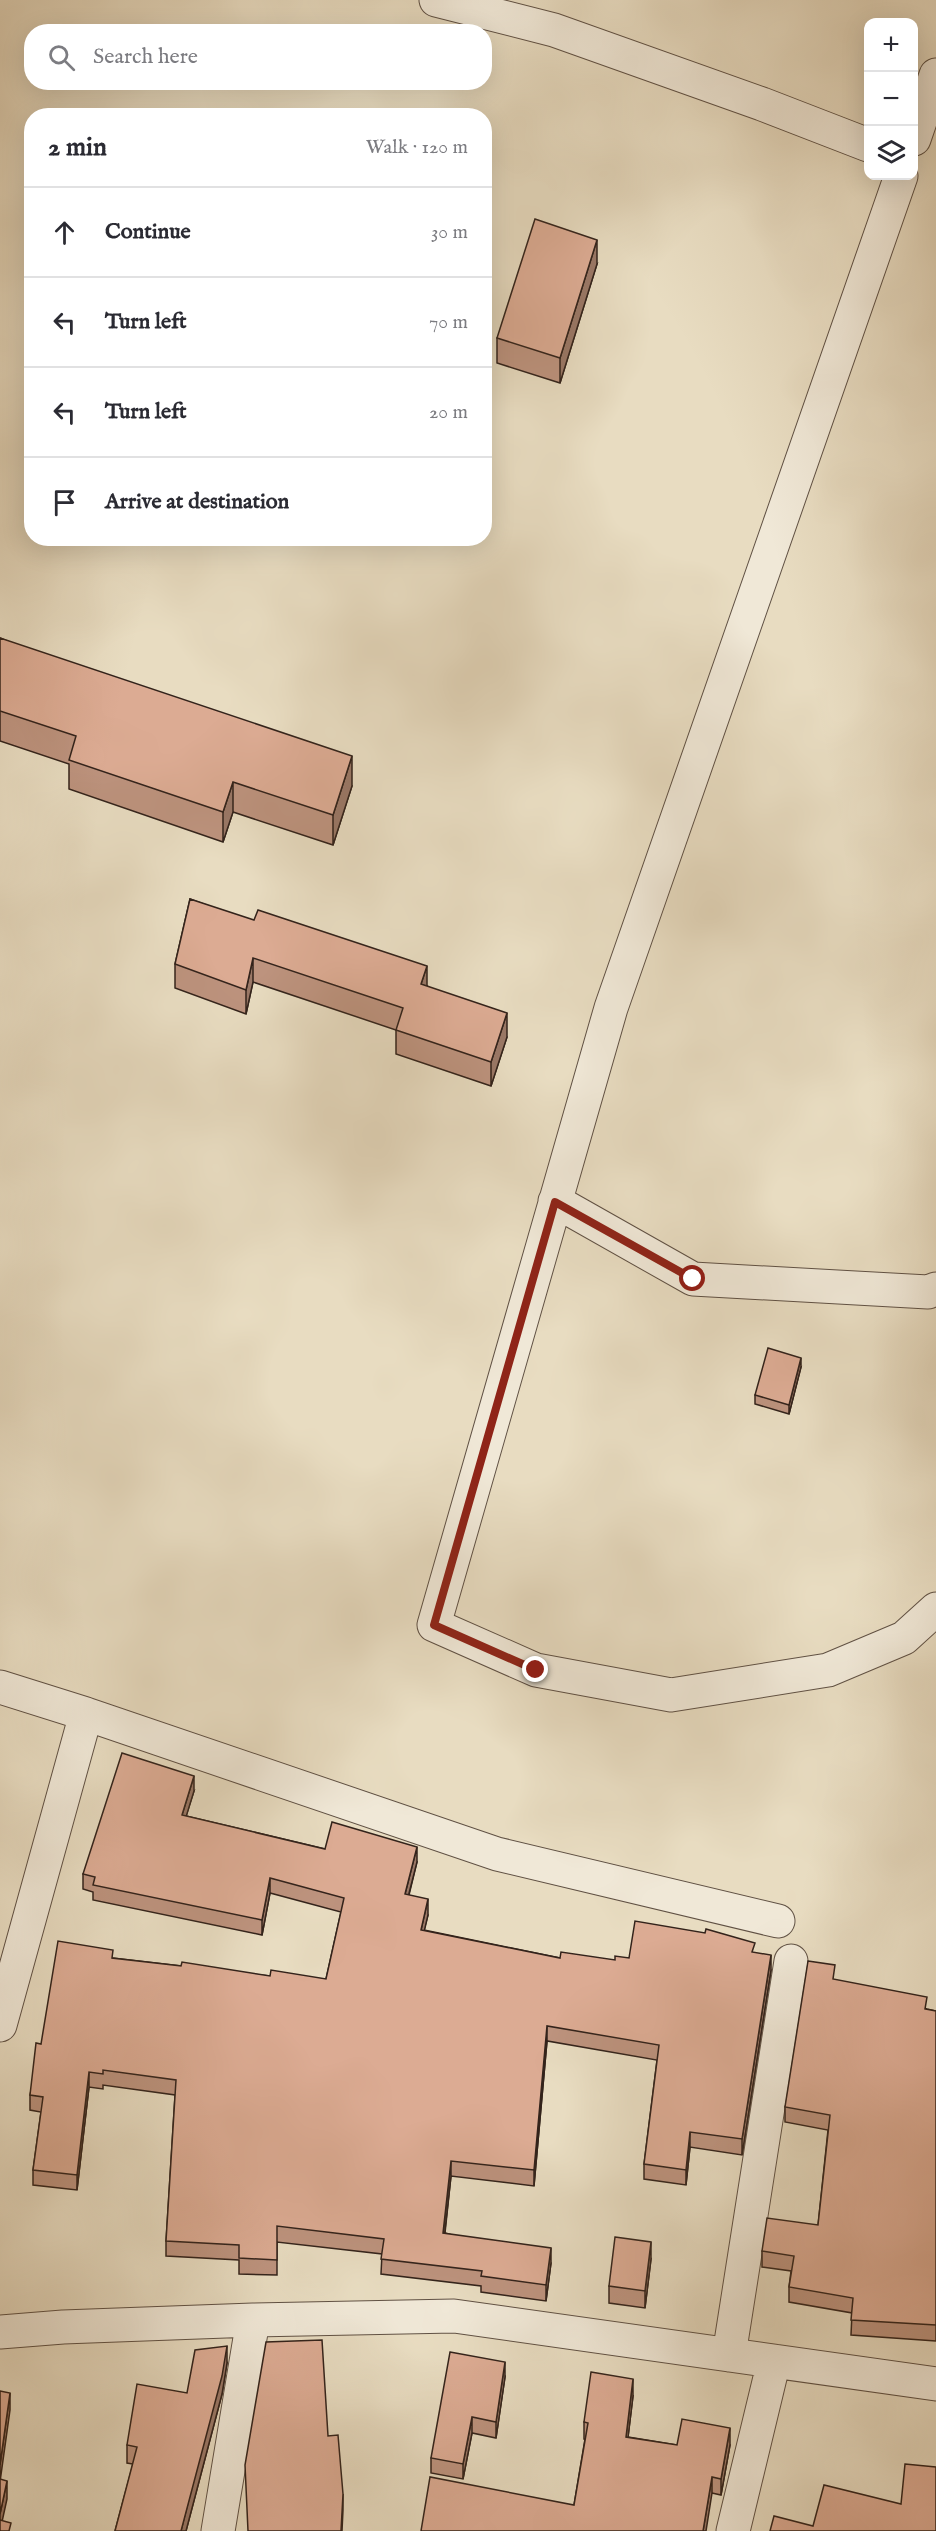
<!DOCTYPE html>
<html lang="en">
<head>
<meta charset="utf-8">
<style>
	body { margin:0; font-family:"IM FELL English",serif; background:#f2f2f3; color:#2b2b33 }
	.controls { position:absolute; right:18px; top:18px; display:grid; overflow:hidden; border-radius:12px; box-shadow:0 6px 24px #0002 }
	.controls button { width:54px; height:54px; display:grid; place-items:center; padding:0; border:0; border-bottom:2px solid #e1e1e2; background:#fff; color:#2b2b33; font:30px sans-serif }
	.stop { position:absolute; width:18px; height:18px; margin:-14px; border:4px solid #8f2418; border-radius:50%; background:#fff }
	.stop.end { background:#8f2418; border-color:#fff; box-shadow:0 2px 6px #0008 }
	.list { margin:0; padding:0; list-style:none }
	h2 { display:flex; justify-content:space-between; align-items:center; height:78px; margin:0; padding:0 24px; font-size:26px }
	h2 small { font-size:20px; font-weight:400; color:#7c7c81 }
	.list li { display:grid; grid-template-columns:39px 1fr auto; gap:18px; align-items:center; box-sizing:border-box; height:90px; padding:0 24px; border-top:2px solid #e1e1e2 }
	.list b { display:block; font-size:22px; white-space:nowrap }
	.list em { font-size:20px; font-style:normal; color:#7c7c81 }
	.icon { flex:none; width:33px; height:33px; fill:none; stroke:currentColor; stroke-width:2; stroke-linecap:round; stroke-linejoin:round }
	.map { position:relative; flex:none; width:936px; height:2531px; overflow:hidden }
	.search { position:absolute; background:#fff; box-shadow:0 6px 24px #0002; left:24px; top:24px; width:468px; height:66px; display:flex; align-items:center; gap:15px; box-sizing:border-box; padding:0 21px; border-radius:24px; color:#7c7c81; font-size:22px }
	.panel { position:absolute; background:#fff; box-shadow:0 6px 24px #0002; left:24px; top:108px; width:468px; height:438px; border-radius:24px }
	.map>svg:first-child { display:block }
</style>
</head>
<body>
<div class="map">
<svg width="936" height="2531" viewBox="0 0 936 2531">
	<rect width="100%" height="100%" fill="#e8dcc1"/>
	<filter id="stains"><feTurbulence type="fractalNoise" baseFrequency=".00333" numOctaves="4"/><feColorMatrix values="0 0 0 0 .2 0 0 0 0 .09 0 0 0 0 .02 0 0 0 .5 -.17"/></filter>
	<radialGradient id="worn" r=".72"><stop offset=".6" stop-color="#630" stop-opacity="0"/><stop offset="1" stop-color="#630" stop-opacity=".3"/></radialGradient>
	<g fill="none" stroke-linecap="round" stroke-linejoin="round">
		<defs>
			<path id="minor" d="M 436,0 L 554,30 L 762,104 L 868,145
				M 914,139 L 936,75
				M 901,176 L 611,1008 L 434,1625 L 536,1670 L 671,1695 L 828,1670 L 904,1638 L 936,1609
				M 555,1201 L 693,1279 L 928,1292 L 936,1289
				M 0,1687 L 86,1714 L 497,1854 L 778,1921
				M 0,2025 L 86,1714
				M 0,2332 L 63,2327 L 253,2320 L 454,2316 L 936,2384
				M 729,2355 L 791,1961
				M 218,2531 L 253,2320
				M 733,2531 L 774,2361"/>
		</defs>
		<!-- minor casing -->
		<use href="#minor" stroke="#605144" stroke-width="35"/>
		<!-- minor -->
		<use href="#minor" stroke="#f0e8d7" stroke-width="33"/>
	</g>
	<!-- wall -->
	<path fill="#bd937e" stroke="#33231b" stroke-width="1.5" d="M 597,264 L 560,383 L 497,363 L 497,338 Z
		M 0,638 L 352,786 L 333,845 L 233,812 L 223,842 L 69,789 L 69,764 L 0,741 Z
		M 190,899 L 427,986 L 507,1037 L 491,1086 L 396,1054 L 396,1030 L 253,982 L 246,1014 L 175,988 L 175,964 Z
		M 801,1367 L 789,1414 L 755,1404 L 755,1395 Z
		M 194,1791 L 186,1816 L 325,1849 L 417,1862 L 409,1895 L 428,1915 L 424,1930 L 560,1958 L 615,1960 L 629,1958 L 755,1953 L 771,1970 L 742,2155 L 690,2147 L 686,2185 L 644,2179 L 644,2164 L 657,2060 L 547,2041 L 534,2186 L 451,2176 L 445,2233 L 551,2263 L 546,2301 L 481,2292 L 481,2286 L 381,2274 L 382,2254 L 277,2242 L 277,2275 L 239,2274 L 239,2260 L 166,2256 L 166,2241 L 175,2095 L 103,2085 L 103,2089 L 89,2087 L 77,2190 L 33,2185 L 33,2170 L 41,2112 L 30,2110 L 30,2095 L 41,2044 L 113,1958 L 270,1976 L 326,1979 L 341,1912 L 270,1893 L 262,1935 L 93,1900 L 93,1892 L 83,1889 L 83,1874 Z
		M 835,1980 L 927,2009 L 936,2011 L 936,2341 L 851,2335 L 852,2313 L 789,2302 L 789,2287 L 791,2271 L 762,2267 L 762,2251 L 818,2225 L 828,2130 L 785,2122 L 785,2107 Z
		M 651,2259 L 645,2308 L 609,2303 L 609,2286 Z
		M 227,2363 L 222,2394 L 186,2531 L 115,2531 L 133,2464 L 127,2463 L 127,2445 L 187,2393 Z
		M 505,2377 L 496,2438 L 472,2433 L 463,2479 L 431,2473 L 431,2458 Z
		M 633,2396 L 628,2437 L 677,2445 L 730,2445 L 721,2495 L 712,2493 L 574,2505 L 585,2439 L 584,2439 L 584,2422 Z"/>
	<!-- shaded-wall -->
	<path fill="#9a7867" stroke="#33231b" stroke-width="1.5" d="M 597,240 L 597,264 L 560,383 L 560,358 Z
		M 352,756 L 352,786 L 333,845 L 333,815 Z
		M 233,782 L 233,812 L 223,842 L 223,812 Z
		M 253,958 L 253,982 L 246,1014 L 246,990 Z
		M 427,966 L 427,990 L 421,984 Z
		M 507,1013 L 507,1037 L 491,1086 L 491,1062 Z
		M 801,1358 L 801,1367 L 789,1414 L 789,1405 Z
		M 194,1776 L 194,1791 L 182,1830 L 182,1815 Z
		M 417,1847 L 417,1862 L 405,1909 L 405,1894 Z
		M 270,1878 L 270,1893 L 262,1935 L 262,1920 Z
		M 428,1899 L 428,1915 L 421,1945 L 421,1930 Z
		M 771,1955 L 771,1970 L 742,2155 L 742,2139 Z
		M 547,2026 L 547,2041 L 534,2186 L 534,2170 Z
		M 89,2072 L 89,2087 L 77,2190 L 77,2175 Z
		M 690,2132 L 690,2147 L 686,2185 L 686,2170 Z
		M 451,2161 L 451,2176 L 443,2248 L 443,2233 Z
		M 651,2242 L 651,2259 L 645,2308 L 645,2291 Z
		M 551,2248 L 551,2263 L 546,2301 L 546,2285 Z
		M 227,2346 L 227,2363 L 222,2394 L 186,2531 L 181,2531 Z
		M 505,2362 L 505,2377 L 496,2438 L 496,2422 Z
		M 633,2379 L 633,2396 L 626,2454 L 626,2437 Z
		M 10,2393 L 10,2410 L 0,2482 L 0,2465 Z
		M 472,2417 L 472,2433 L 463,2479 L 463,2464 Z
		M 730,2428 L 730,2445 L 721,2495 L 721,2479 Z
		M 712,2477 L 712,2493 L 706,2531 L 703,2531 Z
		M 7,2481 L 7,2499 L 0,2531 L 0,2514 Z
		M 343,2494 L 343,2510 L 342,2531 L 341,2531 Z"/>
	<!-- building -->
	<path fill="#dcab93" stroke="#33231b" stroke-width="1.5" d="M 535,219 L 597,240 L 560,358 L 497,338 Z
		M 0,638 L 352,756 L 333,815 L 233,782 L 223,812 L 69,760 L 76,736 L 0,711 Z
		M 190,899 L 254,920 L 258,910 L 427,966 L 421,984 L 507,1013 L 491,1062 L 396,1030 L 403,1008 L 253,958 L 246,990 L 175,964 Z
		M 768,1348 L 801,1358 L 789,1405 L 755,1395 Z
		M 122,1753 L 194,1776 L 182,1815 L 325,1849 L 332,1822 L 417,1847 L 405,1894 L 428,1899 L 421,1930 L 560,1958 L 561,1952 L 615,1960 L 615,1956 L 629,1958 L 635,1921 L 705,1933 L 706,1929 L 755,1943 L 752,1952 L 771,1955 L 742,2139 L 690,2132 L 686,2170 L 644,2164 L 659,2045 L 547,2026 L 534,2170 L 451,2161 L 443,2233 L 551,2248 L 546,2285 L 481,2276 L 482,2271 L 381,2259 L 384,2239 L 277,2226 L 277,2260 L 239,2258 L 239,2245 L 166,2241 L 176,2080 L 103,2070 L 103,2074 L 89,2072 L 77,2175 L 33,2170 L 43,2097 L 30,2095 L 36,2043 L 41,2044 L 58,1941 L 113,1950 L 112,1958 L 181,1966 L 182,1962 L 270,1976 L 271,1970 L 326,1979 L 344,1898 L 270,1878 L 262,1920 L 93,1885 L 95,1877 L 83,1874 Z
		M 808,1961 L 835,1965 L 833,1979 L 927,1997 L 925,2009 L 936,2011 L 936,2325 L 851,2320 L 853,2298 L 789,2287 L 794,2256 L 762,2251 L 767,2218 L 818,2225 L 830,2115 L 785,2107 Z
		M 615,2237 L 651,2242 L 645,2291 L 609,2286 Z
		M 322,2340 L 328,2436 L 338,2435 L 343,2494 L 341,2531 L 248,2531 L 245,2465 L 266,2342 Z
		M 227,2346 L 222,2376 L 181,2531 L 115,2531 L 137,2447 L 127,2445 L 137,2384 L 187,2393 L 195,2350 Z
		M 450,2352 L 505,2362 L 496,2422 L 472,2417 L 463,2464 L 431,2458 Z
		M 591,2372 L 633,2379 L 626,2437 L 677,2445 L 682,2419 L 730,2428 L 721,2479 L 712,2477 L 703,2531 L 421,2531 L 430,2477 L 574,2505 L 588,2423 L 584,2422 Z
		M 0,2391 L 10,2393 L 0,2465 Z
		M 905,2464 L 936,2467 L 936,2531 L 770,2531 L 774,2516 L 813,2526 L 824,2485 L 901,2504 Z
		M 0,2479 L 7,2481 L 0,2514 Z
		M 0,2520 L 11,2523 L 9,2531 L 0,2531 Z"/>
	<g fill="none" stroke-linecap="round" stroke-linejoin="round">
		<!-- route -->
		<path stroke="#8f2418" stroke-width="8" d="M 536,1670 L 434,1625 L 555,1202 L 693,1279"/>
	</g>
	<rect width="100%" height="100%" filter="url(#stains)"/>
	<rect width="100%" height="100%" fill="url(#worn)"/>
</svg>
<div class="controls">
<button>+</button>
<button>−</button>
<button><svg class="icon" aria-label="layers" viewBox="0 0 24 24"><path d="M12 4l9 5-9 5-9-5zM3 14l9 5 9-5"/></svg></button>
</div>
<div class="stop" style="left:693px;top:1279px"></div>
<div class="stop end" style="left:536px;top:1670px"></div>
<div class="search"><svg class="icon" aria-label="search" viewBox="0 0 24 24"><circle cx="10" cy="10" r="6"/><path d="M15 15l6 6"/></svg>Search here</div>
<section class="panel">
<h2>2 min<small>Walk · 120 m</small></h2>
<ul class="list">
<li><svg class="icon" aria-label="ahead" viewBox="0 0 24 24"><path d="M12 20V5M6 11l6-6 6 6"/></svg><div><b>Continue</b></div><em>30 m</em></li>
<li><svg class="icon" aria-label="left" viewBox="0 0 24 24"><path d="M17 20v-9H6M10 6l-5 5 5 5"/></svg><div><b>Turn left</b></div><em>70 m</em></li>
<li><svg class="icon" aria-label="left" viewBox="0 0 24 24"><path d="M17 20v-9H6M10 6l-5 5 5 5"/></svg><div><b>Turn left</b></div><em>20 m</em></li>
<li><svg class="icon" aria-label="arrive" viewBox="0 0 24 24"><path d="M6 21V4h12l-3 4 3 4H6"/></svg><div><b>Arrive at destination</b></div></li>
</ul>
</section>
</div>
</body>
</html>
